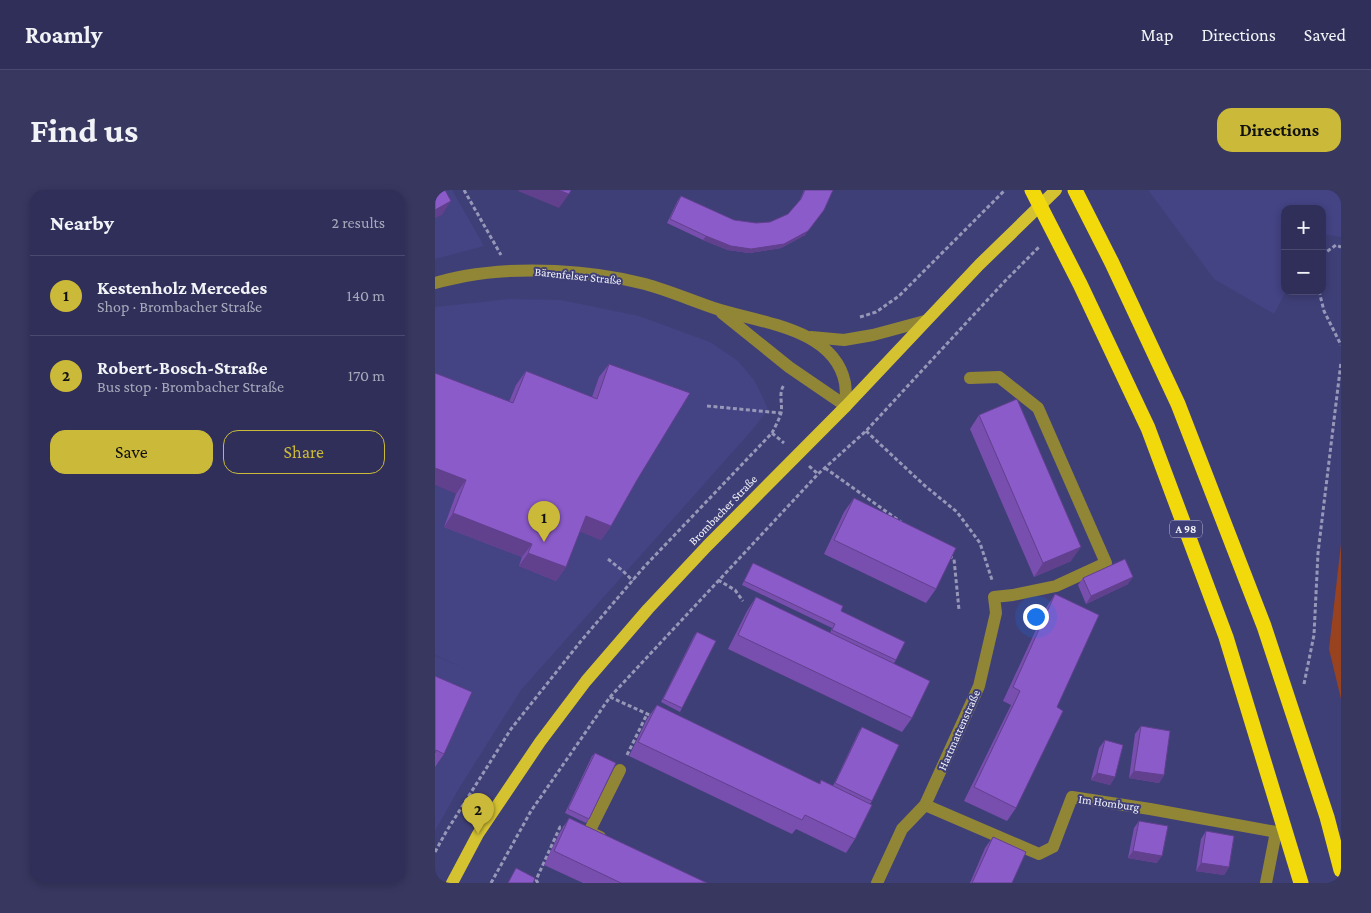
<!DOCTYPE html>
<html lang="en">
<head>
<meta charset="utf-8">
<style>
	body { margin:0; font-family:"Crimson Pro",serif; background:#373760; color:#f1f3f6 }
	.controls { position:absolute; right:15px; top:15px; display:grid; overflow:hidden; border-radius:10px; box-shadow:0 2px 8px #0003 }
	.controls button { width:45px; height:45px; display:grid; place-items:center; padding:0; border:0; border-bottom:1px solid #4a4a70; background:#2f2f5a; color:#f1f3f6; font:25px sans-serif }
	.you { position:absolute; left:600px; top:426px; width:18px; height:18px; margin:-12px; border:4px solid #fff; border-radius:50%; background:#1a73e8; box-shadow:0 0 0 8px #1a73e833 }
	.badge { display:grid; place-items:center; width:32px; height:32px; border-radius:50%; background:#cbba39; color:#111; font-size:16px; font-weight:700 }
	.pin { position:absolute; translate:-50% -41px; filter:drop-shadow(0 1px 2px #0008) }
	.pin::after { content:''; position:absolute; top:26px; width:18px; height:15px; background:inherit; clip-path:polygon(0 0,100% 0,50% 100%) }
	.list { margin:0; padding:0; list-style:none }
	h2 { display:flex; justify-content:space-between; align-items:center; height:65px; margin:0; padding:0 20px; font-size:21px }
	h2 small { font-size:16px; font-weight:400; color:#a7a9bb }
	.list li { display:grid; grid-template-columns:32px 1fr auto; gap:15px; align-items:center; box-sizing:border-box; height:80px; padding:0 20px; border-top:1px solid #4a4a70 }
	.list b { display:block; font-size:19px; white-space:nowrap }
	.list p { margin:0; font-size:16px; white-space:nowrap; color:#a7a9bb }
	.list em { font-size:16px; font-style:normal; color:#a7a9bb }
	.actions { display:flex; gap:10px; padding:15px 20px }
	.actions a { flex:1; padding:11px 0; border:1px solid #cbba39; border-radius:15px; text-align:center; font-size:18px; color:#cbba39 }
	.actions .main { background:#cbba39; color:#111 }
	.map { position:relative; flex:none; width:906px; height:693px; overflow:hidden; border-radius:15px }
	header { display:flex; align-items:center; gap:30px; box-sizing:border-box; height:70px; padding:0 25px; background:#2f2f5a; border-bottom:1px solid #4a4a70 }
	header strong { font-size:24px }
	nav { display:flex; gap:28px; margin-inline-start:auto; font-size:18px }
	.intro { display:flex; align-items:center; justify-content:space-between; box-sizing:border-box; height:120px; padding:0 30px }
	h1 { margin:0; font-size:35px }
	.button { padding:12px 22px; border-radius:15px; background:#cbba39; color:#111; font-size:18px; font-weight:700 }
	main { display:flex; gap:30px; padding:0 30px }
	aside { flex:1; background:#2f2f5a; border-radius:15px; box-shadow:0 2px 8px #0003 }
	.map>svg:first-child { display:block }
</style>
</head>
<body>
<header>
<strong>Roamly</strong>
<nav><a>Map</a><a>Directions</a><a>Saved</a></nav>
</header>
<div class="intro"><h1>Find us</h1><a class="button">Directions</a></div>
<main>
<aside>
<h2>Nearby<small>2 results</small></h2>
<ul class="list">
<li><span class="badge">1</span><div><b>Kestenholz Mercedes</b><p>Shop · Brombacher Straße</p></div><em>140 m</em></li>
<li><span class="badge">2</span><div><b>Robert-Bosch-Straße</b><p>Bus stop · Brombacher Straße</p></div><em>170 m</em></li>
</ul>
<div class="actions"><a class="main">Save</a><a>Share</a></div>
</aside>
<div class="map">
<svg width="906" height="693" viewBox="0 0 906 693">
	<rect width="100%" height="100%" fill="#3f3f78"/>
	<!-- built -->
	<path fill="#444384" d="M 0,0 L 17,0 L 49,56 L 0,69 Z
		M 713,0 L 906,0 L 906,47 L 887,44 L 887,19 L 850,19 L 850,101 L 851,101 L 839,124 L 779,89 Z
		M 74,109 L 126,110 L 204,126 L 275,152 L 303,171 L 319,190 L 329,210 L 333,220 L 318,239 L 86,500 L 23,600 L 0,641 L 0,466 L 27,477 L 0,465 L 0,117 Z"/>
	<!-- green -->
	<path fill="#99421f" d="M 906,354 L 906,509 L 894,459 Z"/>
	<g fill="none" stroke-linecap="round" stroke-linejoin="round">
		<!-- path -->
		<path stroke="#9798b8" stroke-width="3" stroke-dasharray="4 2.5" stroke-linecap="butt" d="M 29,0 L 66,65
			M 887,65 L 901,55 L 906,57
			M 884,101 L 889,121 L 906,155
			M 425,127 L 441,122 L 464,106 L 570,0
			M 272,216 L 346,223
			M 431,241 L 489,295 L 522,322 L 545,353 L 557,390
			M 337,243 L 349,253
			M 374,276 L 383,284
			M 390,278 L 466,332
			M 514,366 L 519,369 L 524,420
			M 173,369 L 188,381 L 198,391
			M 283,390 L 300,400 L 308,411
			M 869,494 L 879,445 L 883,363 L 906,172
			M 175,507 L 219,527
			M 192,565 L 212,524
			M 0,662 L 11,642 L 76,539 L 146,451 L 209,377 L 337,243 C 340,237 344,230 346,223 C 348,214 343,203 349,195
			M 56,693 L 96,621 L 175,507 L 383,284 L 431,241 L 570,91 L 605,56
			M 103,693 L 101,690 L 125,637 L 130,638"/>
		<!-- minor -->
		<path stroke="#918635" stroke-width="12" d="M 0,93 C 10,90 20,88 30,86 C 85,76 156,80 210,94 C 235,101 258,111 282,119 C 325,133 399,138 410,193 C 411,200 411,208 411,216
			M 287,123 L 354,177 L 411,216
			M 376,147 L 409,150 L 438,145 L 490,131
			M 490,615 L 604,664 L 618,657 L 637,607 L 715,619 L 841,642 L 831,693
			M 165,647 L 154,642 L 185,580
			M 442,693 L 467,639 L 490,615 L 544,496 L 561,423 L 559,407 L 578,405 L 621,396 L 671,373 L 603,218 L 564,187 L 535,188"/>
		<!-- major -->
		<path stroke="#d5c231" stroke-width="12" d="M 17,693 L 43,644 L 105,552 L 151,491 L 213,419 L 272,356 L 411,216 L 544,75 L 621,0"/>
		<!-- highway-bridge -->
		<path stroke="#f1d90b" stroke-width="15" d="M 597,0 L 645,94 L 713,238 L 791,447 L 866,693
			M 640,0 L 677,73 L 743,214 L 829,436 L 892,627 L 906,680"/>
	</g>
	<!-- wall -->
	<path fill="#784eae" d="M 369,0 L 398,0 L 370,45 L 346,58 L 314,63 L 293,60 L 268,50 L 232,33 L 243,10 L 246,6 L 299,30 L 321,33 L 335,32 L 353,24 L 364,12 Z
		M 174,174 L 202,290 L 176,336 L 166,350 L 145,341 L 131,377 L 121,391 L 84,376 L 87,367 L 9,337 L 21,304 L 74,212 L 81,195 L 91,181 L 157,207 L 164,187 Z
		M 544,225 L 636,371 L 599,387 L 535,239 Z
		M 419,308 L 501,399 L 491,413 L 389,364 L 409,322 Z
		M 318,373 L 406,421 L 461,470 L 459,473 L 477,528 L 467,542 L 293,459 L 312,421 L 321,407 L 395,443 L 397,438 L 307,395 Z
		M 648,388 L 693,394 L 651,414 L 643,395 Z
		M 620,404 L 622,517 L 581,618 L 572,631 L 529,611 L 576,515 L 568,511 L 611,418 Z
		M 262,442 L 247,518 L 245,522 L 226,512 L 259,446 Z
		M 0,486 L 9,564 L 0,577 Z
		M 222,515 L 384,594 L 386,590 L 398,596 L 424,541 L 427,537 L 437,611 L 435,614 L 420,649 L 411,663 L 361,639 L 357,644 L 194,566 L 212,529 Z
		M 706,536 L 729,585 L 724,593 L 694,588 L 700,544 Z
		M 670,550 L 680,587 L 675,595 L 656,590 L 664,558 Z
		M 160,563 L 154,629 L 151,633 L 130,623 L 157,566 Z
		M 134,628 L 272,693 L 148,693 L 109,675 L 125,642 Z
		M 704,631 L 722,673 L 693,668 L 699,638 Z
		M 771,641 L 794,677 L 789,685 L 761,681 L 766,649 Z
		M 558,647 L 577,693 L 535,693 L 550,658 Z"/>
	<!-- shaded-wall -->
	<path fill="#61408d" d="M 84,0 L 123,0 L 134,4 L 124,18 L 83,1 Z
		M 16,11 L 7,25 L 0,28 L 0,20 Z
		M 389,20 L 370,45 L 346,58 L 314,63 L 293,60 L 268,50 L 271,46 Z
		M 0,278 L 31,290 L 21,304 L 0,295 Z
		M 18,323 L 97,354 L 87,367 L 9,337 Z
		M 151,326 L 176,336 L 166,350 L 141,340 Z
		M 646,357 L 636,371 L 599,387 L 608,373 Z
		M 93,363 L 131,377 L 121,391 L 84,376 Z
		M 698,387 L 693,394 L 651,414 L 656,406 Z
		M 699,581 L 729,585 L 724,593 L 694,588 Z
		M 662,583 L 680,587 L 675,595 L 656,590 Z
		M 698,661 L 727,666 L 722,673 L 693,668 Z
		M 766,673 L 794,677 L 789,685 L 761,681 Z"/>
	<!-- building -->
	<path fill="#8b5bca" stroke="#61408d" d="M 0,0 L 10,0 L 16,11 L 0,20 Z
		M 123,0 L 136,0 L 134,4 Z
		M 370,0 L 398,0 L 389,20 L 373,41 L 349,54 L 316,59 L 296,56 L 271,46 L 235,29 L 246,6 L 299,30 L 321,33 L 335,32 L 353,24 L 366,9 Z
		M 174,174 L 255,203 L 202,290 L 176,336 L 151,326 L 131,377 L 93,363 L 97,354 L 18,323 L 31,290 L 0,278 L 0,183 L 78,213 L 91,181 L 162,209 Z
		M 582,209 L 646,357 L 608,373 L 544,225 Z
		M 419,308 L 521,358 L 501,399 L 399,350 Z
		M 690,369 L 698,387 L 656,406 L 648,388 Z
		M 318,373 L 408,416 L 406,421 L 470,452 L 461,470 L 397,440 L 400,434 L 309,391 Z
		M 620,404 L 664,425 L 622,517 L 628,521 L 581,618 L 539,597 L 585,501 L 578,497 Z
		M 321,407 L 495,491 L 477,528 L 303,445 Z
		M 262,442 L 281,451 L 247,518 L 228,509 Z
		M 0,486 L 37,502 L 9,564 L 1,560 L 0,563 Z
		M 222,515 L 385,594 L 386,590 L 437,615 L 420,649 L 370,625 L 367,630 L 203,552 Z
		M 706,536 L 735,541 L 729,585 L 699,581 Z
		M 427,537 L 464,555 L 437,611 L 400,593 Z
		M 670,550 L 688,555 L 680,587 L 662,583 Z
		M 160,563 L 181,573 L 154,629 L 133,619 Z
		M 134,628 L 272,693 L 186,693 L 119,661 Z
		M 704,631 L 733,636 L 727,666 L 698,661 Z
		M 771,641 L 799,646 L 794,677 L 766,673 Z
		M 558,647 L 591,662 L 577,693 L 537,693 Z
		M 81,678 L 100,688 L 98,693 L 73,693 Z"/>
	<g text-anchor="middle" stroke-width="4" stroke-linejoin="round" paint-order="stroke">
		<!-- shield labels -->
		<rect fill="#3f3f78" stroke="#bcbcd2" stroke-width="1" x="735" y="330.5" width="32" height="17" rx="4"/>
		<g font-size="11" font-weight="bold" fill="#f1f2f9">
			<text x="751" y="343">A 98</text>
		</g>
		<!-- street labels -->
		<g font-size="12" fill="#f1f2f9" stroke="#3f3f78">
			<text transform="translate(143 86) rotate(6)" y="4">Bärenfelser Straße</text>
			<text transform="translate(288 320) rotate(-46)" y="4">Brombacher Straße</text>
			<text transform="translate(524 540) rotate(-66)" y="4">Hartmattenstraße</text>
			<text transform="translate(674 613) rotate(8)" y="4">Im Homburg</text>
		</g>
	</g>
</svg>
<div class="controls">
<button>+</button>
<button>−</button>
</div>
<div class="you"></div>
<div class="pin badge" style="left:109px;top:352px">1</div>
<div class="pin badge" style="left:43px;top:644px">2</div>
</div>
</main>
</body>
</html>
